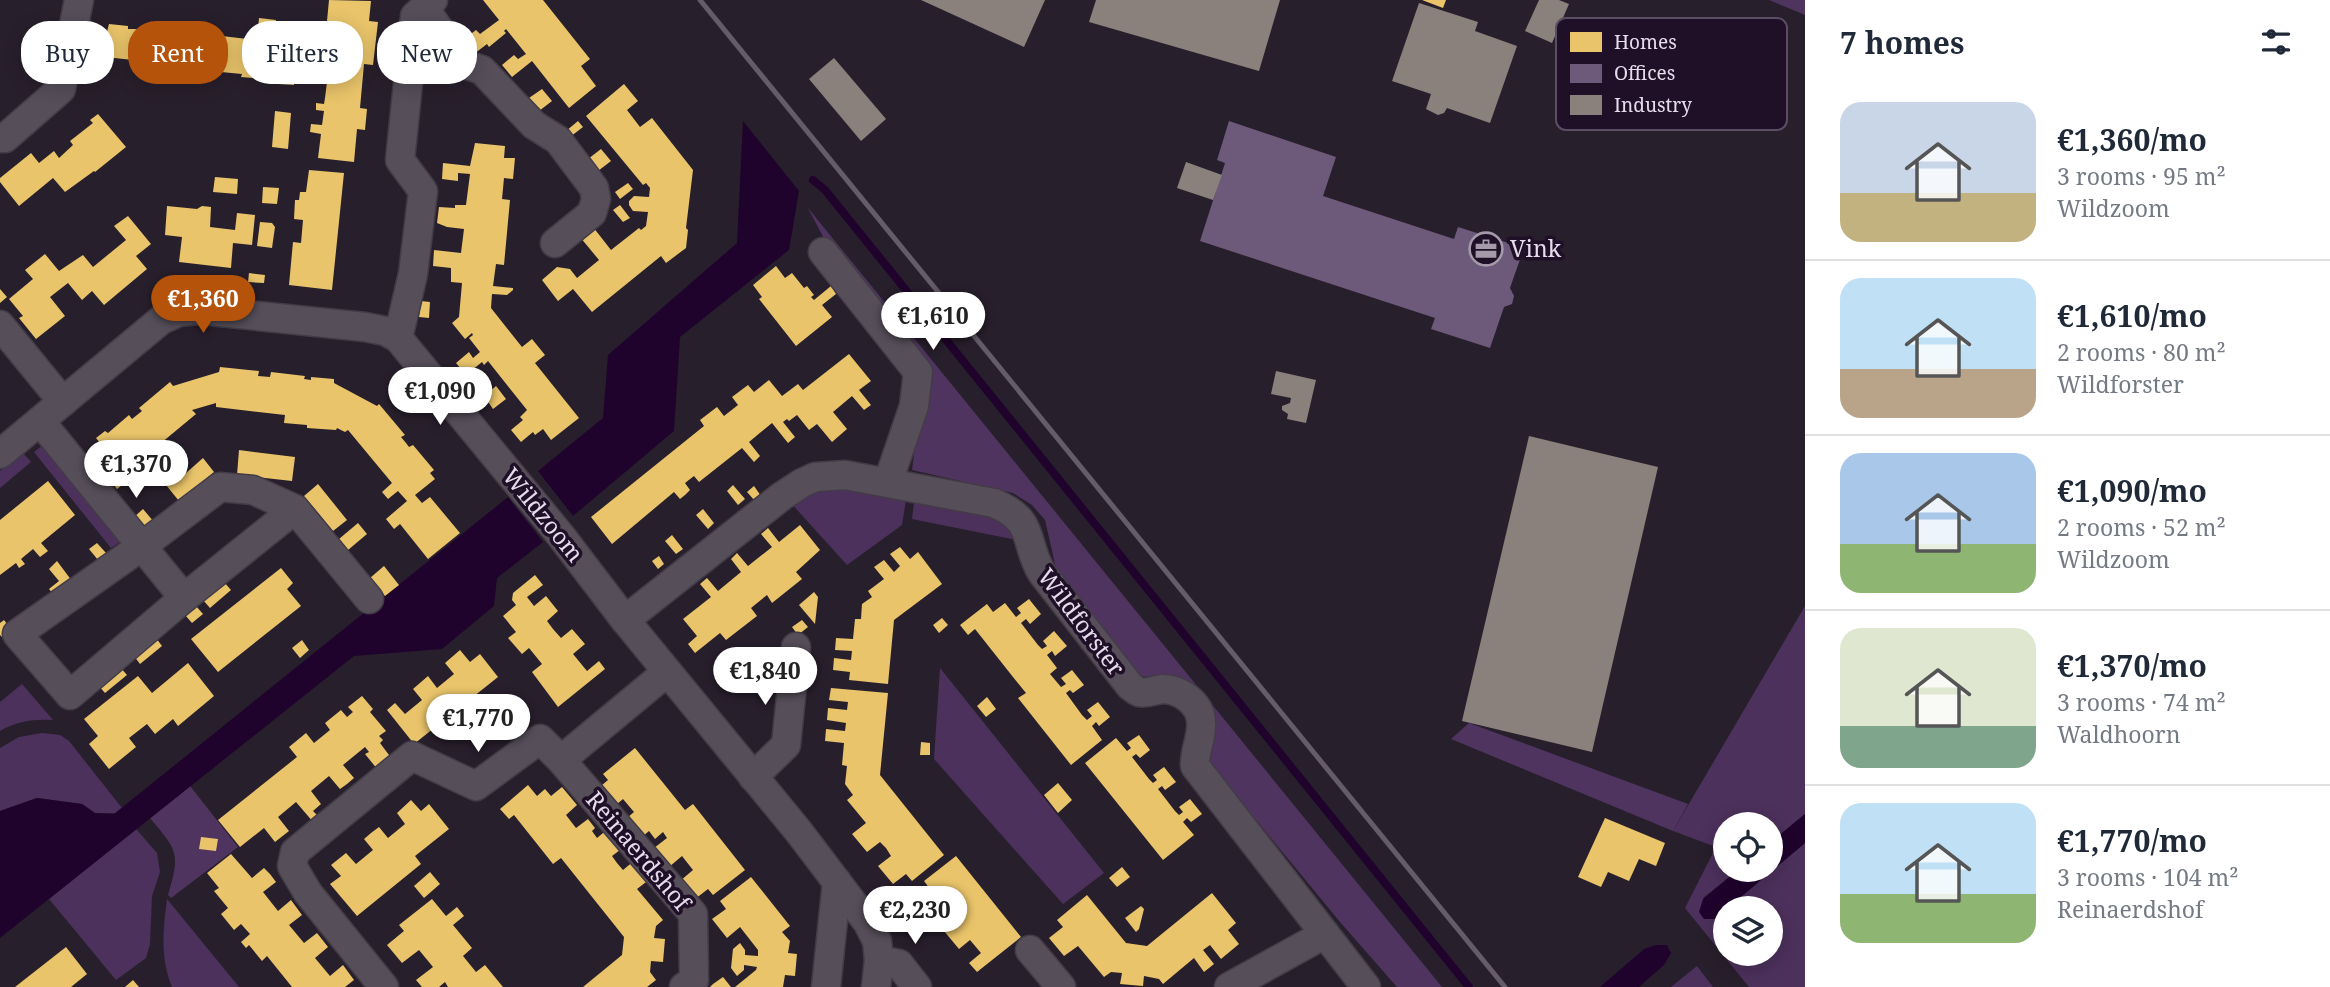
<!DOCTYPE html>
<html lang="en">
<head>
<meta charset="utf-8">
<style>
  :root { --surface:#fff; --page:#f2f2f3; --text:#1f2937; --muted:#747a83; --line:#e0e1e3; --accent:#b45309 }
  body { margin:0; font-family:"Noto Serif",serif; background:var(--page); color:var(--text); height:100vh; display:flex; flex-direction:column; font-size:26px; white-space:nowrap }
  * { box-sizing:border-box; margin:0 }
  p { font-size:23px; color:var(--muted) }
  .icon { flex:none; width:38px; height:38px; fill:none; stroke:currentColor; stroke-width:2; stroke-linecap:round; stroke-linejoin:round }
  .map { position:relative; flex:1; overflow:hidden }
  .side { display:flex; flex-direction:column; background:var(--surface); width:525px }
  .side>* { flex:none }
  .guide { position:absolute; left:21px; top:21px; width:665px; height:63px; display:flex; gap:14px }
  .fabs { position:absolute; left:1713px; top:812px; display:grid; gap:14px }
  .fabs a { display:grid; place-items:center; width:70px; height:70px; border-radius:50%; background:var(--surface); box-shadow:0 4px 18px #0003; font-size:35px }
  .price { position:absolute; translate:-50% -60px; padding:0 16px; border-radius:24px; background:#fff; color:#222; font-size:23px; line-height:46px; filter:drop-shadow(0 2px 4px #0008) }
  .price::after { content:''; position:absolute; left:50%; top:42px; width:21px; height:16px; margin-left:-10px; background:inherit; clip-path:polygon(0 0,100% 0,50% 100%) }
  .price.active { background:var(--accent); color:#fff }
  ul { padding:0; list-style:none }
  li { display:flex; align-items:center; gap:21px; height:175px; padding:0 35px }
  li+li { border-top:2px solid var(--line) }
  li span { display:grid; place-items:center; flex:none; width:196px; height:140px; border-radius:21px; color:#555 }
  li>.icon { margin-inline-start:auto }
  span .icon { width:84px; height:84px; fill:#fffc; stroke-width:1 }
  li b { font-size:30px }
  h2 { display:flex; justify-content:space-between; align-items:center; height:84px; padding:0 35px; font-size:30px }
  .chip { padding:0 24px; border-radius:28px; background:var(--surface); box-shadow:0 4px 18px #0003; font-size:24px; line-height:63px }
  .chip.active { background:var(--accent); color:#fff }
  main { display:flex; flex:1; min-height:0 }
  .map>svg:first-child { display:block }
  .green { fill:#4c315c }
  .forest { fill:#503460 }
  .water { fill:#1f032c }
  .homes { fill:#e9c46a }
  .offices { fill:#6d597a }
  .industry { fill:#8a817c }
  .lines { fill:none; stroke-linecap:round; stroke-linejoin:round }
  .stream { stroke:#1f032c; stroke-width:8 }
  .street-casing { stroke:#433c47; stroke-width:31 }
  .street { stroke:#564f5a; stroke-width:28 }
  .rail { stroke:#645c68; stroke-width:5 }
  .labels { text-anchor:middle; stroke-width:7; stroke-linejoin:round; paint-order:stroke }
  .poi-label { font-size:23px; fill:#e6dcec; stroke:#1f1028; text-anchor:start }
  .street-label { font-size:23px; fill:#e6dcec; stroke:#1f1028 }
  .key { fill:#1f1028; stroke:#5b4d63; stroke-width:2 }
  .key-label { font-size:19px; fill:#e6dcec }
</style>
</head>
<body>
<main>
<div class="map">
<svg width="1805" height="987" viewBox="0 0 1805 987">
  <rect width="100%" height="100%" fill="#281f2c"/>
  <g class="green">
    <polygon points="43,445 120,542 111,548 34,452"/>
    <polygon points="23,453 31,462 0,488 0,471"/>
    <polygon points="841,489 906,500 902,525 847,565 790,502 813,491"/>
    <polygon points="914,502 996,516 1007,521 1016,538 1012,539 912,519"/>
    <polygon points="1805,606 1805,814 1771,842 1771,824 1726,824 1726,870 1738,870 1703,898 1715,919 1725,910 1726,954 1771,954 1771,908 1727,908 1805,843 1805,987 1749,987 1685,908 1716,847 1673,831"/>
    <polygon points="940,668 1104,873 1063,904 934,759"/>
    <path d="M22,684L53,720C34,719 17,721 0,731V702Z"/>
    <polygon points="42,733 60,735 69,741 122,808 116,813 95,813 82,804 37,798 0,811 0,748 19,737"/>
    <polygon points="136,829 157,853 160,872 152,896 150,944 146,958 116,980 49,899"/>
    <path d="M167,899L239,987H172C160,958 163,930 167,899Z"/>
    <polygon points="1697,966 1713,987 1671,987"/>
  </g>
  <g class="forest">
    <polygon points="1769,0 1805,0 1805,15"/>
    <polygon points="808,208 1442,987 1397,987 1340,922 1213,768 1172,678 1136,676 1058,577 1045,520 1032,505 1013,493 912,470 924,371 829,248"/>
    <polygon points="1469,723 1688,804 1673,831 1451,739"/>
    <path d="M190,786L238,847L171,898L168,895C181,853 177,850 150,818Z"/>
  </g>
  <g class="water">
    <polygon points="743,121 799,191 789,250 680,337 674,431 573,516 538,471 603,418 608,355 737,243"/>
    <polygon points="508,497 543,542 497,578 494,606 442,649 354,656 0,938 0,811 37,798 82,804 95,813 114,814"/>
    <polygon points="1805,814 1805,843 1715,919 1704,919 1699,912 1703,899 1738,870 1771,870 1771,842"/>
    <polygon points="1656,945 1667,945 1671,953 1664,965 1639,987 1600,987 1644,949"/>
  </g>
  <g class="homes">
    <polygon points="329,0 371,1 369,21 378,22 373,65 364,64 360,108 367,109 365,130 357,129 354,162 318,158 321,134 310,132 311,124 322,125 324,111 316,110 316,103 324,104 325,98 327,82 318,81 320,60 322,60 323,52 330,53 333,22 327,21"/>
    <polygon points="483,0 543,0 590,59 581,66 596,86 569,108 532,61 512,77 502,65 514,55 518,59 526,54 506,29 504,31 506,33 489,47 487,44 474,54 463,40 476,30 480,34 499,20"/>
    <polygon points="1422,0 1446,0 1443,8"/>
    <polygon points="259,18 276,20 273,52 256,50 253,78 241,77 242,74 221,72 221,75 200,73 200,69 178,67 178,71 133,66 133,60 105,57 107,39 105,39 109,24 128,26 128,29 157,29 156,39 168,41 170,30 257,40"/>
    <polygon points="284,25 300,26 298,42 283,41"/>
    <polygon points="280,68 295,69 294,85 278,84"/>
    <polygon points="624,84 638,101 627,110 640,127 652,118 693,170 686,228 688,230 686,248 666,263 661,256 592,312 573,289 558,301 542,280 557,267 570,269 577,278 599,260 580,237 593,227 611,250 639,228 641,230 646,226 648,212 633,211 629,205 629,201 634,196 649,197 650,188 646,183 643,185 586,116"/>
    <polygon points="542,89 552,101 539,111 529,98"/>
    <polygon points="275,111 291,113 288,149 272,147"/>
    <polygon points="98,114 126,147 95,172 94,171 65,192 53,178 19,206 0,182 0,178 31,153 39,163 54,151 59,158 73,145 70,141 93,123 90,120"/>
    <polygon points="578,121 583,127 570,137 566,131"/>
    <polygon points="475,143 505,146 504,158 515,158 513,179 504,178 502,199 510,200 504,265 496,264 493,286 513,288 513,290 507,295 492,294 491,308 522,347 532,339 545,355 535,363 579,418 551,440 543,429 535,435 533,432 521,442 511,430 523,420 520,417 527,410 488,361 484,365 482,362 466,375 456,363 469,352 473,358 480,352 469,338 473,335 472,333 465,339 452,323 459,317 462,283 451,282 451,268 433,266 434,250 461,253 464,229 447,227 437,223 439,207 455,208 455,205 466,205 470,174 458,173 458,181 442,179 443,163 470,166"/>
    <polygon points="601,149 611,161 598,171 588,159"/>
    <polygon points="309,170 344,173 332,290 289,285 293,242 301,243 303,220 294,219 295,200 299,200 300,192 306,192"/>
    <polygon points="215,177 238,179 237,194 213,192"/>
    <polygon points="628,183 633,189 620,199 615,192"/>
    <polygon points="263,187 279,188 277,204 262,203"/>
    <polygon points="620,205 630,218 623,222 613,210"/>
    <polygon points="167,206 197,209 202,206 211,207 210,227 235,230 237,213 255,215 252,245 233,243 231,268 179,262 182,237 165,235"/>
    <polygon points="128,216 151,244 136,256 147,269 104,305 92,291 82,300 68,283 50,297 65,316 36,339 19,318 23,316 9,299 33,279 25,270 45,254 59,271 83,255 93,267 126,240 114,226"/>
    <polygon points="260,222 272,223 275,227 272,248 257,246"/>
    <polygon points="776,266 785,278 792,273 804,288 807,286 814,295 811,297 814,300 831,286 836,294 822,305 832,317 796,346 759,299 762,297 753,285"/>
    <polygon points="249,273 265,275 264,283 248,282"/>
    <polygon points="0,289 7,297 0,303"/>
    <polygon points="421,301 430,302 429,318 419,317"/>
    <polygon points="849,354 871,381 859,390 871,405 864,410 852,396 833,412 847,429 832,442 817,424 809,430 797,415 789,421 787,419 783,422 795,437 788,443 772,423 749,442 760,456 754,462 742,448 699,482 694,476 685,483 690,490 685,495 680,499 674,492 612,544 591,517 704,426 700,420 717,407 724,416 738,405 732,397 748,385 754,392 769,380 782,396 798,384 803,390"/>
    <polygon points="220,367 259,371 258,376 270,377 271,372 305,376 304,379 311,380 311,377 334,379 334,383 377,406 379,404 405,435 401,437 406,443 409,447 413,445 434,470 430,473 435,479 415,495 422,503 430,497 460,533 428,559 400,524 394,529 386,519 407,501 398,491 388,499 382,492 392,483 348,430 345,432 337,428 336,430 307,428 307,425 284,423 285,415 216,407 216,403 192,410 196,414 125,473 130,479 117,489 96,463 108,453 96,438 105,431 108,433 129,415 132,419 142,411 139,408 170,382 173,386 219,372"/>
    <polygon points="496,386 506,399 493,409 484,396"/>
    <polygon points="239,450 295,457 292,481 237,475"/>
    <polygon points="203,458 214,472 179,501 162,480 180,466 186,473"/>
    <polygon points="48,481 75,515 41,543 48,551 40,557 33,549 21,559 25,564 19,568 16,563 0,575 0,520"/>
    <polygon points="318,484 347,520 333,531 304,496"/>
    <polygon points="733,485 745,499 738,505 727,491"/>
    <polygon points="754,486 761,496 755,501 747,492"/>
    <polygon points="143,509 154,522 145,529 133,518"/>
    <polygon points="703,509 714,523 708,529 696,515"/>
    <polygon points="358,523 367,534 348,550 339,539"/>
    <polygon points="800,525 820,550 796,572 802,579 772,603 767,595 751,608 757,616 726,640 720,633 695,653 688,644 697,636 683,619 711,597 700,584 707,578 718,591 741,572 731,559 737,553 748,566 772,547 761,534 768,528 779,542"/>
    <polygon points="672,535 683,549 676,554 665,541"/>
    <polygon points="97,543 106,553 98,560 89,549"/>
    <polygon points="900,547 910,559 918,552 942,584 894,620 888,684 849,680 850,672 833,670 834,658 851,660 852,651 835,650 836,638 853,639 855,619 861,619 862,604 872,597 868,591 884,579 874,567 884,560 894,572 900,566 890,554"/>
    <polygon points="659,556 664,564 658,569 652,561"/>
    <polygon points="57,561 72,581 54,595 49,589 59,581 49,569"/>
    <polygon points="384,566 399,585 385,596 370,578"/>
    <polygon points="281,568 293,583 287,589 301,606 218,672 191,639"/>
    <polygon points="535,575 543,585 527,597 534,606 546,596 558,611 547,621 553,629 561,638 572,629 585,644 573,654 587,671 599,661 605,669 558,707 532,672 542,664 529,648 522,654 508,638 516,632 503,616 516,605 512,600 513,593"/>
    <polygon points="224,582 231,590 210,608 203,600"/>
    <polygon points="814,592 818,597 815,624 799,605"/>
    <polygon points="1029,599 1041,614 1030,624 1026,619 1021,623 1038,645 1042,649 1047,646 1043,641 1054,631 1067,646 1055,656 1052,651 1047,655 1057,668 1050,674 1061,687 1066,684 1061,678 1072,670 1084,685 1073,693 1070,690 1066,693 1082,715 1087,720 1092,716 1087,710 1098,702 1110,717 1099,726 1096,722 1092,726 1102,740 1071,765 1018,698 1026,693 1013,677 975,629 968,635 960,625 987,604 993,612 1005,603 1016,617 1021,613 1017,608"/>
    <polygon points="196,606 203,614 192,623 185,615"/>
    <polygon points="942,618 948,625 939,633 933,625"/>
    <polygon points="4,620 11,629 2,637 0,635 0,623"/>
    <polygon points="802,620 808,627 798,635 792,627"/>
    <polygon points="156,638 162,646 140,664 134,656"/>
    <polygon points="302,640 309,650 300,658 292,648"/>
    <polygon points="460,650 470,662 480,654 498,677 414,744 387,710 395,703 405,714 422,700 413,689 428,676 437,688 454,674 445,663"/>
    <polygon points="188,663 214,696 178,726 173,719 155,734 147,724 129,738 136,747 109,769 89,744 98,736 84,719 138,676 152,693"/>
    <polygon points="120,667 127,675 105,693 98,685"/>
    <polygon points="831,688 888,693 880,775 944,855 912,881 906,874 893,884 878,866 891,856 886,848 880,842 867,852 852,834 866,823 847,800 853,795 845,784 847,766 842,765 844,743 825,741 826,729 845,731 846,723 827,720 828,708 847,710 848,702 829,700"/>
    <polygon points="362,696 373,709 370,712 386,731 379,736 383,740 380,743 392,759 378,770 365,754 369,752 365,747 343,765 354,778 347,784 340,789 329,776 311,791 321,804 313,811 320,818 314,823 296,802 278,817 289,831 275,842 264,828 240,847 218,820 297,757 289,747 306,733 314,743 330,730 325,723 341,710 347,717 353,712 348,707"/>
    <polygon points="987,697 996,709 986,717 977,706"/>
    <polygon points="1139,735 1150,750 1140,758 1136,754 1132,757 1149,779 1153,783 1157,780 1153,775 1164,767 1176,782 1165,790 1162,786 1158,789 1175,811 1179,815 1183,812 1179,807 1190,799 1202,814 1191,822 1187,818 1183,822 1194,835 1163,860 1085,763 1116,738 1127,751 1131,748 1127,743"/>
    <polygon points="921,742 930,743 930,755 920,755"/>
    <polygon points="635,748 685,810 693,804 745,870 713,895 708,889 695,899 680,881 693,870 682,856 669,867 654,848 667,838 663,832 655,839 649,831 636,842 621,823 634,812 623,799 610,810 595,791 608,780 603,774"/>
    <polygon points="1058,783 1072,800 1058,813 1044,795"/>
    <polygon points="528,785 537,796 545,789 551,796 562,787 577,805 566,815 576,828 588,819 595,828 592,831 597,838 609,828 624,847 612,856 617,863 623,870 635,860 650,879 637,889 663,920 656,926 654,938 665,939 663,962 651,961 650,972 656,980 647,987 583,987 622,955 624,937 561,858 553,864 514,815 509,819 500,809"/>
    <polygon points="411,800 421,811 429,804 449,829 415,856 421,864 357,916 330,884 341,876 331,865 346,853 356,864 373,850 364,839 371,833 379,827 388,838 405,824 397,813"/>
    <polygon points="1605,818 1665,843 1656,866 1639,859 1629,881 1608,872 1601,887 1578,877"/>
    <polygon points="201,837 218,839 216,851 199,849"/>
    <polygon points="231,854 252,878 264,868 270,874 276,882 263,892 278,911 291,900 302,915 289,925 304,943 317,933 328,947 315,958 330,976 343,965 354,980 345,987 292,987 267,956 262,961 249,945 246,948 241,942 250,934 241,924 234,930 221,914 228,908 214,891 219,888 207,873"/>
    <polygon points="956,856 1021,937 977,972 969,963 981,953 970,940 959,949 944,931 956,921 945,907 933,917 918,899 930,889 924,881"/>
    <polygon points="1122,867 1130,877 1117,887 1109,878"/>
    <polygon points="430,872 440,884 424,898 414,886"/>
    <polygon points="751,877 790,926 782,932 790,941 788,953 797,954 795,976 785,975 783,987 735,987 756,970 757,967 744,965 744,970 737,976 731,968 733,949 740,943 745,950 745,955 758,956 758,950 740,927 727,938 712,919 726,909 720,901"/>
    <polygon points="1212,893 1236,923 1228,930 1239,944 1221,959 1210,945 1203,950 1214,964 1204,972 1194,958 1163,984 1159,979 1144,976 1143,986 1120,984 1122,973 1111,972 1104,977 1078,946 1064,956 1049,938 1063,927 1057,920 1087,895 1126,943 1147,946"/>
    <polygon points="432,899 446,916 457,907 464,916 453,925 472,948 463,956 476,972 485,965 503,987 448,987 445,982 439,987 422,987 416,980 433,967 419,950 402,963 387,945 404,931 399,925"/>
    <polygon points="1141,906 1144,909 1139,929 1136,932 1125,918"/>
    <polygon points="66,947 87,974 71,987 15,987"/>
    <polygon points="723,977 731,987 710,987 713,984"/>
    <polygon points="133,980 139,987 125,987"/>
  </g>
  <polygon class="offices" points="1229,121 1336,157 1323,196 1454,239 1458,227 1524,248 1510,288 1514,296 1512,304 1504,307 1490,348 1431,329 1435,318 1200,241 1225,163 1217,160"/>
  <g class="industry">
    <polygon points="921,0 1045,0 1024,47"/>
    <polygon points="1096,0 1280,0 1259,71 1089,22"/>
    <polygon points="1539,0 1559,0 1569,4 1552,43 1525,31"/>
    <polygon points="1419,3 1478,22 1475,31 1517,46 1490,123 1447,108 1444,113 1438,115 1426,109 1431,94 1392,81"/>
    <polygon points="834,58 886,119 861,141 809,79"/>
    <polygon points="1186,162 1222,175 1213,200 1177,188"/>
    <polygon points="1276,371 1316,380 1306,423 1287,419 1288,414 1282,410 1282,406 1290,403 1291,398 1271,394"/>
    <polygon points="1529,436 1658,467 1592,752 1462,721"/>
  </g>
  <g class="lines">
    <polyline class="stream" points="813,180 825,190 1469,987"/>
    <defs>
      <g id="street">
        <polyline points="424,8 464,64 482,70 534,125 558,140 594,188 596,199 592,213 555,243"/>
        <polyline points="0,138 5,138 61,89 79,0"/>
        <polyline points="823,252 918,372 914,406 888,482"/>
        <polyline points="0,325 63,402"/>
        <polyline points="398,338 413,274 423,191 400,160 415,16 433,0"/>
        <polyline points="40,421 184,598"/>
        <polyline points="0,454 161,320 179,312 200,310 365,327 385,331 398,338 561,536 625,620 799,832 868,923 877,941 879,960 876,987"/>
        <polyline points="295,509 253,490 220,487 142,546 17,634 70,695 184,598 295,509 369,599"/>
        <path d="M625,620L782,496L802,483L815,477L845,475L994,503C1037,521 1023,542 1042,573L1130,686C1133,688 1136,691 1139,692C1146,694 1155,690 1162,689C1180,689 1200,703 1201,721C1203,736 1194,751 1195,766L1366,987"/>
        <polyline points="561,760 667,672"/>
        <polyline points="753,777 786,745 796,647"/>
        <polyline points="1030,950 1061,987"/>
        <polyline points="879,960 899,964 917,987"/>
        <polyline points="384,987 308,893 292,866 295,852 412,756 476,786 540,739 561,760 693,914 694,980 684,987"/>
        <polyline points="826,987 837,882"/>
        <polyline points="1229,987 1325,934"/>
      </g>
    </defs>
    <use href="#street" class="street-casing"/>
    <use href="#street" class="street"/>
    <polyline class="rail" points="700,0 1505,987"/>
  </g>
  <defs>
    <symbol id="office-ring" viewBox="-11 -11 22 22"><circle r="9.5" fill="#1f1028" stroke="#a49aa9" stroke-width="1.5"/><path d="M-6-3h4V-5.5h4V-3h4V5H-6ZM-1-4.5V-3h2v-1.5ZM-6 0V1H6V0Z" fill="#a49aa9"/></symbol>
  </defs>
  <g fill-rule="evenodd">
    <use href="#office-ring" x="1467" y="230" width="38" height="38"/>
  </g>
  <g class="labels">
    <g class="poi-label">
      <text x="1510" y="257">Vink</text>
    </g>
    <g class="street-label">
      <text transform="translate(543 515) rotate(51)" y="8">Wildzoom</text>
      <text transform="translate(1081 622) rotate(53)" y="8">Wildforster</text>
      <text transform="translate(638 851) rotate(50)" y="8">Reinaerdshof</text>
    </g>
  </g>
  <rect x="1556" y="18" width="231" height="112" rx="10" class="key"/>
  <rect x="1570" y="32" width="32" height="20" fill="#e9c46a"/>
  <rect x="1570" y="64" width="32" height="19" fill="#6d597a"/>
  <rect x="1570" y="95" width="32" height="20" fill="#8a817c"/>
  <g class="key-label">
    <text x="1614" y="49">Homes</text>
    <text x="1614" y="80">Offices</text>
    <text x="1614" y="112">Industry</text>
  </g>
</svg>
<div class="fabs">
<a><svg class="icon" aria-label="locate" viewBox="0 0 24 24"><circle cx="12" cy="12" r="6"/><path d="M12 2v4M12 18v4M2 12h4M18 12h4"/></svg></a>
<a><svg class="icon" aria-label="layers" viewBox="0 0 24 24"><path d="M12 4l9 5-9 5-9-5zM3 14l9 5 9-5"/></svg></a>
</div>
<b class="price active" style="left:203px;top:335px">€1,360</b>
<b class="price" style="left:933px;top:352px">€1,610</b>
<b class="price" style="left:440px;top:427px">€1,090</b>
<b class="price" style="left:136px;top:500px">€1,370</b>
<b class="price" style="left:765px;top:707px">€1,840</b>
<b class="price" style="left:478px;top:754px">€1,770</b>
<b class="price" style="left:915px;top:946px">€2,230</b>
<div class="guide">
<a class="chip">Buy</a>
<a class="chip active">Rent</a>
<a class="chip">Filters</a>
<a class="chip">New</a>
</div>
</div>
<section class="side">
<h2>7 homes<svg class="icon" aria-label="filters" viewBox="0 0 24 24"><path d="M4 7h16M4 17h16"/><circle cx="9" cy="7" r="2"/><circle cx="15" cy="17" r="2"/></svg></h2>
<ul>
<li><span style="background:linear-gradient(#c9d6e8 65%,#c2b280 0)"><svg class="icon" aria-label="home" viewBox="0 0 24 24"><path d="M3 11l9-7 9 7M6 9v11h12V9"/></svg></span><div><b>€1,360/mo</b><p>3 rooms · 95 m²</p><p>Wildzoom</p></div></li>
<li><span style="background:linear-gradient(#bfe0f5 65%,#b9a48a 0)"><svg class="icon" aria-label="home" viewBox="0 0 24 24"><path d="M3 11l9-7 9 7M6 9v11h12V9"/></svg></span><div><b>€1,610/mo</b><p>2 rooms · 80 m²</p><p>Wildforster</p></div></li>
<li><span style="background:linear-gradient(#a9c7e8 65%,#8fb573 0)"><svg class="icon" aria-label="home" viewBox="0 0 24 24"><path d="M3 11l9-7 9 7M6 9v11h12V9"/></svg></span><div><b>€1,090/mo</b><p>2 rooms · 52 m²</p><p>Wildzoom</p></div></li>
<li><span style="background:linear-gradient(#dfe7d0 70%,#7fa58c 0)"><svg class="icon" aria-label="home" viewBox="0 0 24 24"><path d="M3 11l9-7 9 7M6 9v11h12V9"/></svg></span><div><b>€1,370/mo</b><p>3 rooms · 74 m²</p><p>Waldhoorn</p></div></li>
<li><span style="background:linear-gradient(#bfe0f5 65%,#8fb573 0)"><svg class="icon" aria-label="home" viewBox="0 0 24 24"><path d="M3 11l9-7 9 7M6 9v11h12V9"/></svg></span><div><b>€1,770/mo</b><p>3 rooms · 104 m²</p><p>Reinaerdshof</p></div></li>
</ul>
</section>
</main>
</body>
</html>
